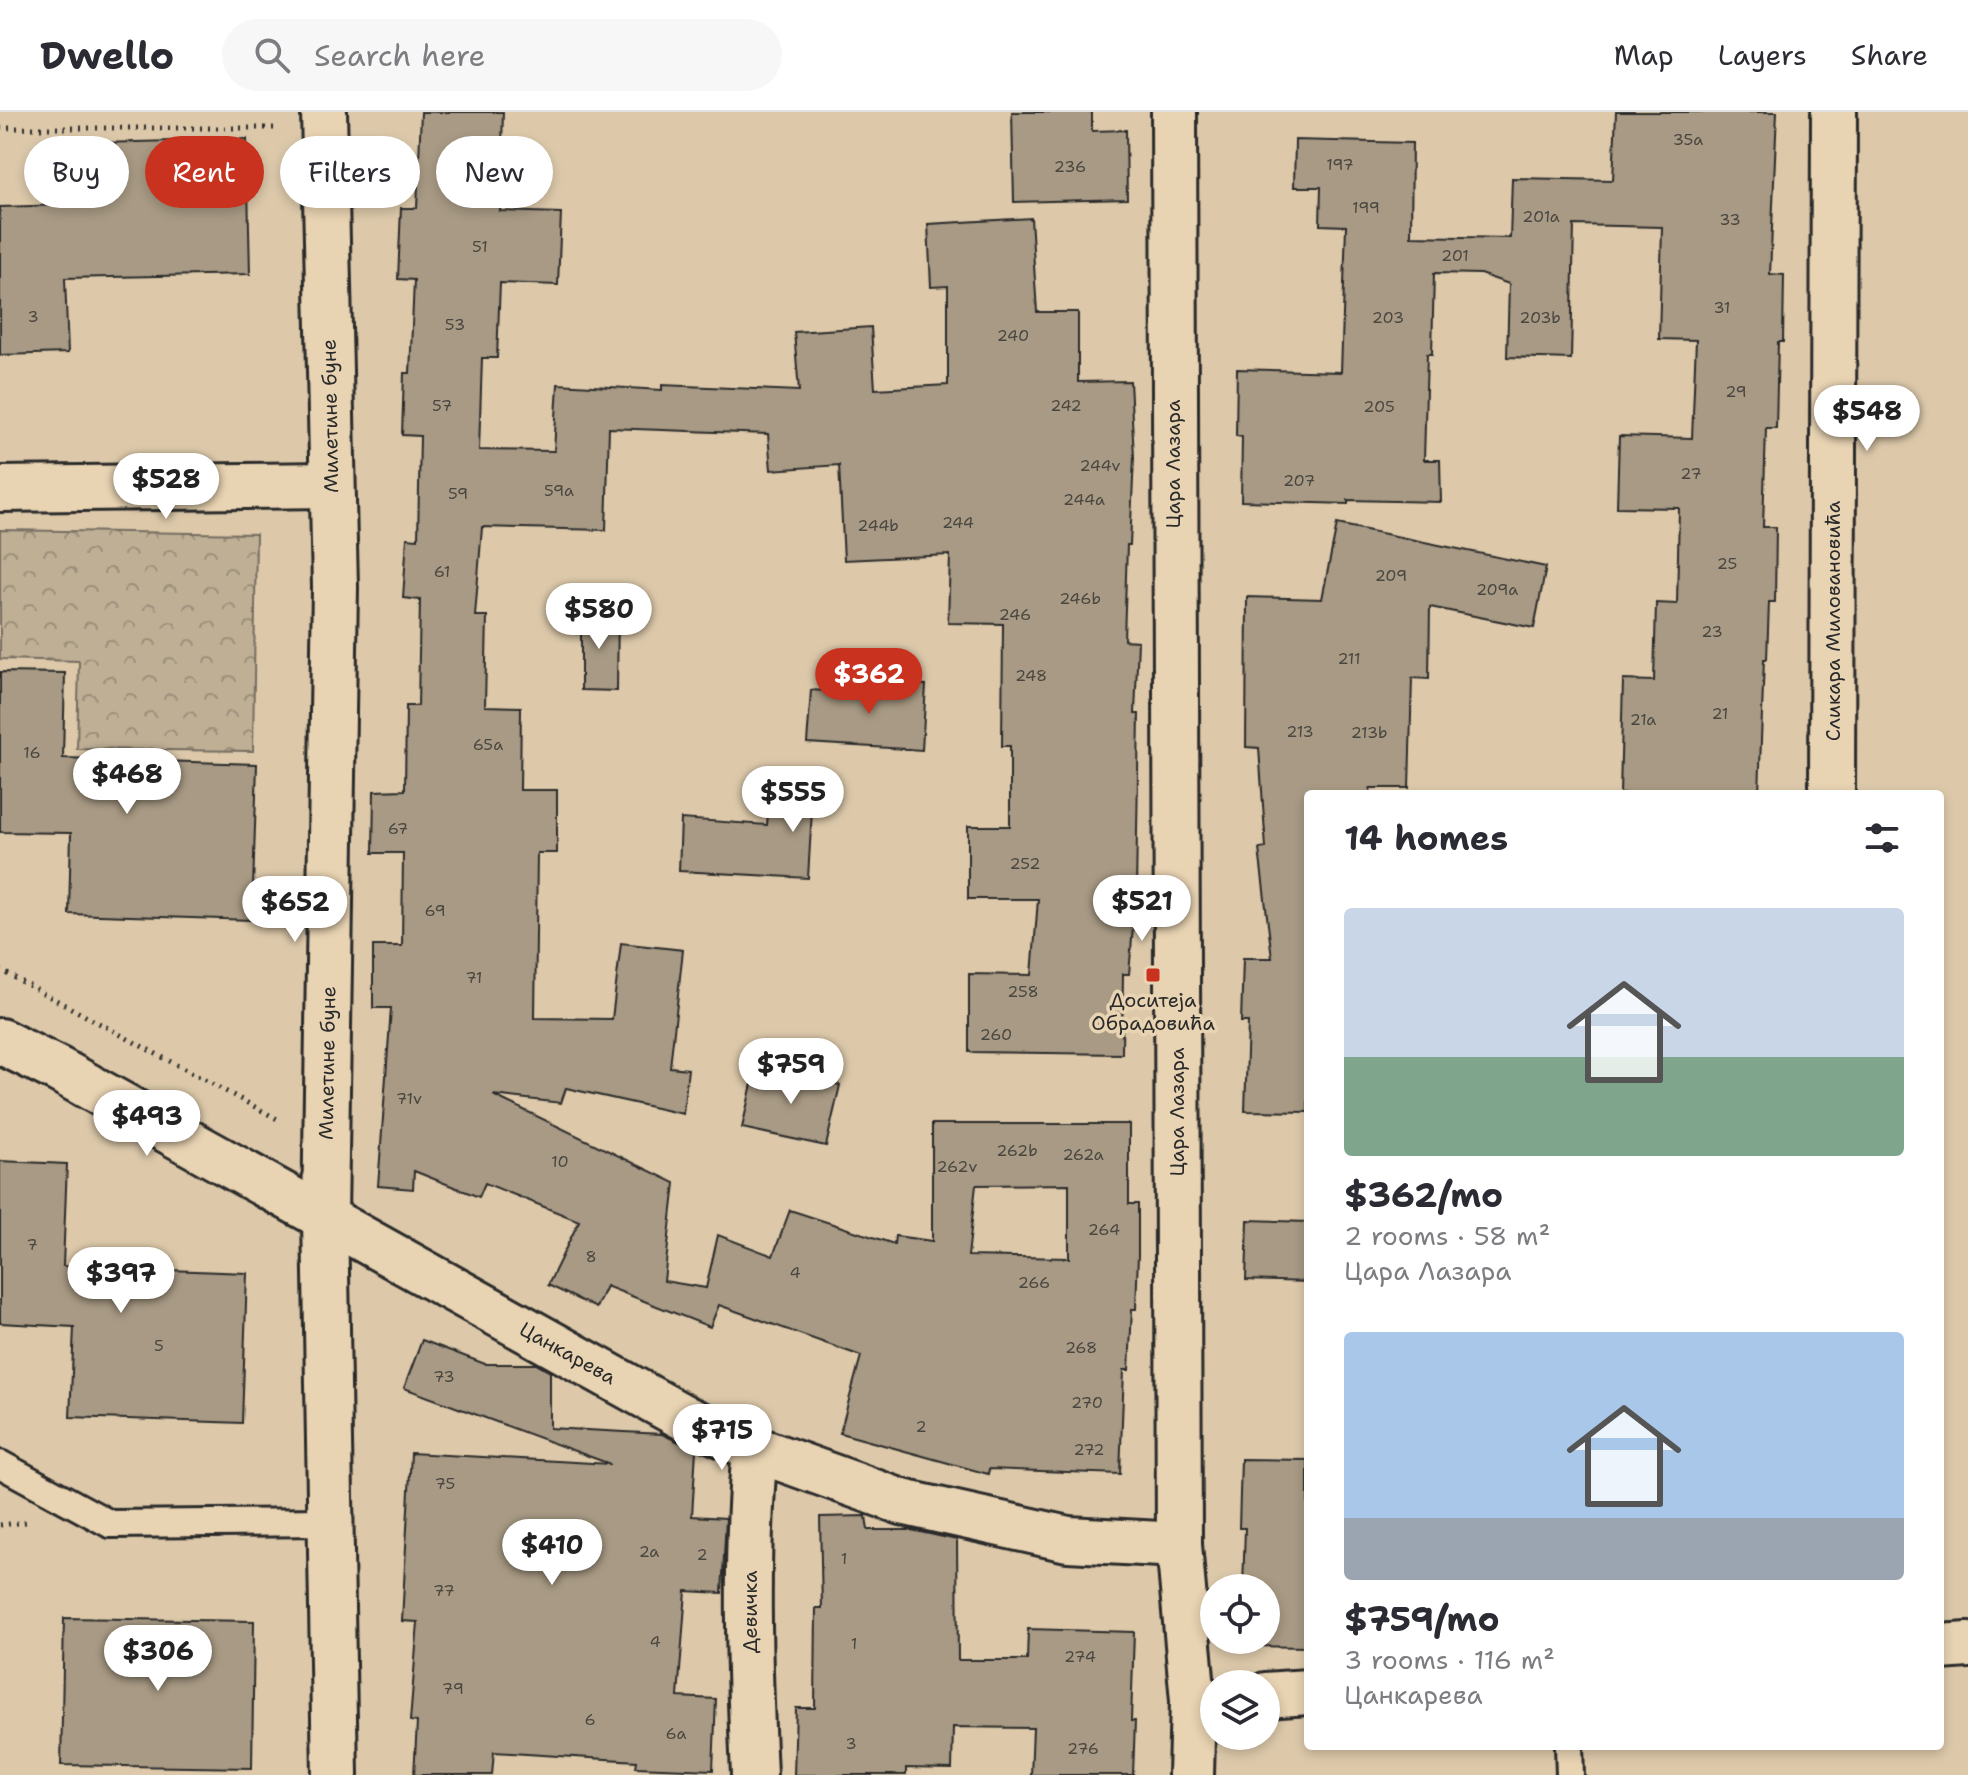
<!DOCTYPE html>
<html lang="en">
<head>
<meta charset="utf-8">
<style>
  :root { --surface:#fff; --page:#f7f7f7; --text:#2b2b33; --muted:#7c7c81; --line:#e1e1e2; --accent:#c8321e }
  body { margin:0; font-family:"Shantell Sans",sans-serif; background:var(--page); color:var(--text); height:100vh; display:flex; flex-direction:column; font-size:30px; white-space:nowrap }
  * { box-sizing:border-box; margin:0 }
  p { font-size:26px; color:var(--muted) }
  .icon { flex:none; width:44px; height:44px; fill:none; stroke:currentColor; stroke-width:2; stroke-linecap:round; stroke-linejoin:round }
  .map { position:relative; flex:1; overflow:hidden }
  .panel { position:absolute; left:1304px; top:678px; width:640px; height:960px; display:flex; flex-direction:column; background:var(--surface); border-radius:8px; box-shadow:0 4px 12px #0003 }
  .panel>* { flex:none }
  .hud { position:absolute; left:24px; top:24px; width:760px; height:72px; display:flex; gap:16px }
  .fabs { position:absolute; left:1200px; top:1462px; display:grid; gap:16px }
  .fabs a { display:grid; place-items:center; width:80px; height:80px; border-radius:50%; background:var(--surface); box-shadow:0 4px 12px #0003; font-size:40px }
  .price { position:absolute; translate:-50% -68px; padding:0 18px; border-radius:28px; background:#fff; color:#222; font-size:26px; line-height:52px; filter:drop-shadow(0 2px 4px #0008) }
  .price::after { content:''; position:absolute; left:50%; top:48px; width:24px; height:18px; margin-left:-12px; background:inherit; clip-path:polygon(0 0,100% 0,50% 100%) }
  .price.selected { background:var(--accent); color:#fff }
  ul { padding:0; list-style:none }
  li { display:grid; align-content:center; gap:16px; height:424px; padding:0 40px }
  li span { display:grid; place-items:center; height:248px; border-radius:8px; color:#555 }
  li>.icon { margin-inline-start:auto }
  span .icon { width:144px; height:144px; fill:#fffc; stroke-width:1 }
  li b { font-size:34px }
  h2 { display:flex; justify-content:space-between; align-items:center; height:96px; padding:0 40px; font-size:34px }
  .pill { padding:0 28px; border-radius:36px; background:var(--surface); box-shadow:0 4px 12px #0003; font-size:28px; line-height:72px }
  .pill.selected { background:var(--accent); color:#fff }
  header { display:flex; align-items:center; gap:48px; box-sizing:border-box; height:112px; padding:0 40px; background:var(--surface); border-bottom:2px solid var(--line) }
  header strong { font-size:38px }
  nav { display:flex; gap:44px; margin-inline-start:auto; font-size:28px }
  .search { width:560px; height:72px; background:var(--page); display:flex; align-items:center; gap:20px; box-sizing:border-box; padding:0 28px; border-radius:44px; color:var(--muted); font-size:30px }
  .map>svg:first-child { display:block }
  .park { fill:url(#park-crowns); stroke:#756d60; stroke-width:2 }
  .building { fill:#a89a84; stroke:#2b2b2b; stroke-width:2; fill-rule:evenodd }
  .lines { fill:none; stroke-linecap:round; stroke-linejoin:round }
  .lane-casing { stroke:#2b2b2b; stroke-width:32 }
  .street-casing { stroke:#2b2b2b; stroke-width:50 }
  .secondary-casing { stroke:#2b2b2b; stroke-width:50 }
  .path { stroke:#2b2b2b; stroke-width:5; stroke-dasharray:2 6; stroke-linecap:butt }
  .lane { stroke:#e8d3b2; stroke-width:26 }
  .street { stroke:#e8d3b2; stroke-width:44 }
  .secondary { stroke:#e8d3b2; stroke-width:44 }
  .poi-dot { fill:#c8321e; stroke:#e8d3b2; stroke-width:3 }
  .labels { text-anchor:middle; stroke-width:7; stroke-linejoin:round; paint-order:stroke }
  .number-label { font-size:16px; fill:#4a4741 }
  .street-label { font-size:20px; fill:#2b2b2b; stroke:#e8d3b2 }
  .poi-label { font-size:20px; fill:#2b2b2b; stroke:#e8d3b2 }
</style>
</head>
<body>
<header>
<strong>Dwello</strong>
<div class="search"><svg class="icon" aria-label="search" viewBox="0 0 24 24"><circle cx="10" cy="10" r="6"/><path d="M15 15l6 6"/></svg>Search here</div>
<nav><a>Map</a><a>Layers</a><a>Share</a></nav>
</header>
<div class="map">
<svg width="1968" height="1663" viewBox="0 0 1968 1663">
  <defs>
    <pattern id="park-crowns" width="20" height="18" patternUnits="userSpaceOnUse" patternTransform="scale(2)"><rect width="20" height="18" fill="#bfaf95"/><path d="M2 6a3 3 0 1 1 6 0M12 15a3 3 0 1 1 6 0" fill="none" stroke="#9b8f7a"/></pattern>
  </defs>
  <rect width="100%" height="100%" fill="#ddc9aa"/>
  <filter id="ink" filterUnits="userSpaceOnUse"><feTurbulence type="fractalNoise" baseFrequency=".0125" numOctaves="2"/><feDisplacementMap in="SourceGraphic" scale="16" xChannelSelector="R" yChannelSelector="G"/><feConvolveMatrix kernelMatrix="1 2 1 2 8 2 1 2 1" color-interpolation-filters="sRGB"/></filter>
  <g filter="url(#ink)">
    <polygon class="park" points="0,418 256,422 253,639 77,637 79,549 0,547"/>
    <g class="building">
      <path d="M421,0H503L500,99L561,101L558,173L500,171L497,246H482L479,338L554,339L558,272L662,278V273L799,279L794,220L871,215L875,277L948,273V174L931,175L928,112L1031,106L1037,200H1078V270L1130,269L1134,345L1130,433H1127L1124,528L1138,529L1135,602H1139L1136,779L1129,862H1123L1122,942L969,940V862L1032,863L1038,787H968V714H1010V634H1002L1003,512L948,511L950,443L844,448L839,353L771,358L768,322L609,316L606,418L482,415L475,504H487L485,594L521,595L520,678H557V741H537L535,906L612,907L621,831L683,838L670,955L688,957L683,1002L566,976L561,991L493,983L675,1071L664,1169L706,1176L718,1123L773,1144L790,1098L894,1132L895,1124L932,1129V1012H1129V1092H1138V1143L1136,1197H1132L1129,1258H1124L1120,1362L989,1357L988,1362L840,1321L861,1244L719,1193L710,1215L606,1174L596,1196L548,1173L579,1109L485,1071L479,1085L414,1059L413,1077L378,1074L391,896H373V834H402L403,741H373L374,679L405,678L406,594H418L420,488L403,486L407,426L418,427L420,324L402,323L404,261H410L414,168L398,167L401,96H417ZM1069,1072V1146L968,1144L976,1073Z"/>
      <polygon points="1012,0 1092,0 1092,19 1126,18 1127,87 1014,90"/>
      <polygon points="1616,0 1777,0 1770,162 1784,163 1783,230 1778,230 1776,316 1766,316 1763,415 1776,415 1775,490 1769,490 1767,547 1764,547 1759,682 1620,682 1623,568 1654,569 1656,491 1677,492 1679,396 1617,395 1619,324 1692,326 1696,228 1659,227 1662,115 1574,113 1571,247 1507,245 1509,172 1480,162 1434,161 1432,242 1427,242 1424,348 1440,348 1441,390 1348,388 1348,392 1241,389 1242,325 1236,324 1237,257 1341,260 1346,114 1320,113 1321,75 1294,75 1295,28 1412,31 1411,124 1510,126 1512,66 1613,68"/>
      <polygon points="247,27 250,162 65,166 68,241 0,243 0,95 64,93 62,32"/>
      <polygon points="1337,412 1546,455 1534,516 1430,495 1429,567 1412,566 1409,676 1370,676 1371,682 1308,682 1308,1000 1245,999 1248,910 1241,910 1243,846 1272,846 1259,737 1266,736 1259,636 1246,635 1247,485 1322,487"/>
      <polygon points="581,499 618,499 617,579 581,578"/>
      <polygon points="0,560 65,561 63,646 257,652 252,808 69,802 71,721 0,720"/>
      <polygon points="857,569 926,573 922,638 807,631 811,578 857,581"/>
      <polygon points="770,678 813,681 808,766 679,759 681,707 767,713"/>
      <polygon points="756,954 840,973 826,1034 742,1016"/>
      <polygon points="0,1049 67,1052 63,1154 247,1161 242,1311 70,1305 74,1215 0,1211"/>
      <polygon points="1248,1108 1308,1110 1308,1170 1246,1168"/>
      <polygon points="422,1228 485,1252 536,1252 550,1260 550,1316 662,1322 696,1338 692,1404 726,1406 722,1481 686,1479 678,1585 716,1587 713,1658 636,1655 637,1649 494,1640 492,1663 414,1663 417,1610 410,1609 418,1510 402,1509 411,1341 610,1352 404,1276"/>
      <polygon points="1241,1347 1308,1348 1308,1535 1241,1534 1242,1528 1266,1528 1266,1476 1243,1476 1245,1416 1239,1416"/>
      <polygon points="866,1404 868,1418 911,1418 957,1428 958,1548 1027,1548 1028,1517 1134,1520 1131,1609 1135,1609 1133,1663 1031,1663 1033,1616 953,1615 952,1657 906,1656 906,1663 794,1663 796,1596 815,1596 816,1496 822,1496 820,1405"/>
      <polygon points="64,1506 254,1509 252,1656 61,1653"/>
    </g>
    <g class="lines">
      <defs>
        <g id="lane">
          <polyline points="0,1352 110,1412 331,1410"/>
          <polyline points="1569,1634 1570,1663"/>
        </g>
        <g id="street">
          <polyline points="324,0 335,475 325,1105 335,1663"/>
          <polyline points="0,377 331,373"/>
          <polyline points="1832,682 1834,0"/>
          <polyline points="0,929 59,958 685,1306 755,1337 902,1390 1068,1427 1179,1433"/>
          <path d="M754,1663C749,1555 745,1445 755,1337"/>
        </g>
        <g id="secondary">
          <polyline points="1174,0 1179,1433 1193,1588 1191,1663"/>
          <polyline points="1940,1535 1968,1533"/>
          <polyline points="1266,1583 1308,1580"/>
        </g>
      </defs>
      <use href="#lane" class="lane-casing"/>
      <use href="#street" class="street-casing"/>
      <use href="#secondary" class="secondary-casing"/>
      <g class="path">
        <polyline points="0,16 279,16"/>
        <polyline points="0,858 281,1009"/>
        <polyline points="0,1413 27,1410"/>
      </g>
      <use href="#lane" class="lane"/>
      <use href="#street" class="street"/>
      <use href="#secondary" class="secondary"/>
    </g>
  </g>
  <rect class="poi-dot" x="1145" y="855" width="16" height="16" rx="4"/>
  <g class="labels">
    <g class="number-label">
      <text x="1688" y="33">35a</text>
      <text x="1340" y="58">197</text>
      <text x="1070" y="60">236</text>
      <text x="1366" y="101">199</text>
      <text x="1541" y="110">201a</text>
      <text x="1730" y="113">33</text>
      <text x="480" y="140">51</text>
      <text x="1455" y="149">201</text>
      <text x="1722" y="201">31</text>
      <text x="33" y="210">3</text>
      <text x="1388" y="211">203</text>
      <text x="1540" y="211">203b</text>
      <text x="455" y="218">53</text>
      <text x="1013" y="229">240</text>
      <text x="1736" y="285">29</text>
      <text x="442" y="299">57</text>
      <text x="1066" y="299">242</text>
      <text x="1379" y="300">205</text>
      <text x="1100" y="359">244v</text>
      <text x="1691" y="367">27</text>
      <text x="1299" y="374">207</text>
      <text x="559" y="384">59a</text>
      <text x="458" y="387">59</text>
      <text x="1084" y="393">244a</text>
      <text x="958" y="416">244</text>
      <text x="878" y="419">244b</text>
      <text x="1727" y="457">25</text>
      <text x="442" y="465">61</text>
      <text x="1391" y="469">209</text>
      <text x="1497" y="483">209a</text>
      <text x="1080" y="492">246b</text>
      <text x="1015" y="508">246</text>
      <text x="1712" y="525">23</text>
      <text x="1349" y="552">211</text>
      <text x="1031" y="569">248</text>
      <text x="1720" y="607">21</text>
      <text x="1643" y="613">21a</text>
      <text x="1300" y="625">213</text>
      <text x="1369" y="626">213b</text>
      <text x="488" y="638">65a</text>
      <text x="32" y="646">16</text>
      <text x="398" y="722">67</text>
      <text x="1025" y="757">252</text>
      <text x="435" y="804">69</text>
      <text x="474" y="871">71</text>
      <text x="1023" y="885">258</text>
      <text x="996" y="928">260</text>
      <text x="409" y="992">71v</text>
      <text x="1017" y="1044">262b</text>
      <text x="1083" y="1048">262a</text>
      <text x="560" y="1055">10</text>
      <text x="957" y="1060">262v</text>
      <text x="1104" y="1123">264</text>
      <text x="32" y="1138">7</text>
      <text x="591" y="1150">8</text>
      <text x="795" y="1166">4</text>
      <text x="1034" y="1176">266</text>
      <text x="159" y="1239">5</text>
      <text x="1081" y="1241">268</text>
      <text x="444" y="1270">73</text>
      <text x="1087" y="1296">270</text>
      <text x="921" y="1320">2</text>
      <text x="1089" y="1343">272</text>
      <text x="445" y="1377">75</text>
      <text x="649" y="1445">2a</text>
      <text x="702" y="1448">2</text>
      <text x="844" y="1452">1</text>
      <text x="444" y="1484">77</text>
      <text x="655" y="1535">4</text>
      <text x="854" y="1537">1</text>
      <text x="1080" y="1550">274</text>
      <text x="453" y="1582">79</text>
      <text x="590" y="1613">6</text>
      <text x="676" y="1627">6a</text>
      <text x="851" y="1637">3</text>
      <text x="1083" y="1642">276</text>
    </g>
    <g class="street-label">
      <text transform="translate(330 304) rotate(-91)" y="7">Милетине буне</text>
      <text transform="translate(1173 352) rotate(-90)" y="7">Цара Лазара</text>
      <text transform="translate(1833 509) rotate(-90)" y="7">Сликара Миловановића</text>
      <text transform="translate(327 951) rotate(-89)" y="7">Милетине буне</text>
      <text transform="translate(1177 1000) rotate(-90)" y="7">Цара Лазара</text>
      <text transform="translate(568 1241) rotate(29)" y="7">Цанкарева</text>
      <text transform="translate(750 1500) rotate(-90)" y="7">Девичка</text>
    </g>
    <g class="poi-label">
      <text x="1153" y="895">Доситеја<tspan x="1153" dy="23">Обрадовића</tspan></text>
    </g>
  </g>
</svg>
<div class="fabs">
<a><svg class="icon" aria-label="locate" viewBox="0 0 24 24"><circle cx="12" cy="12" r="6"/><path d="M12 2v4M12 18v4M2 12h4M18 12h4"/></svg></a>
<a><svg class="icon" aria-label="layers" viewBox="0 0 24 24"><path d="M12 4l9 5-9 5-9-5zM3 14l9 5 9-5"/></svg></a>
</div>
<b class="price" style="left:1867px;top:341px">$548</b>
<b class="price" style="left:166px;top:409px">$528</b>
<b class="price" style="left:599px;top:539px">$580</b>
<b class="price selected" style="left:869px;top:604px">$362</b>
<b class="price" style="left:127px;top:704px">$468</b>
<b class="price" style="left:793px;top:722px">$555</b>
<b class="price" style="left:1142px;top:831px">$521</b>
<b class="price" style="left:295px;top:832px">$652</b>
<b class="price" style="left:791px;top:994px">$759</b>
<b class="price" style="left:147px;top:1046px">$493</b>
<b class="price" style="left:121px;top:1203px">$397</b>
<b class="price" style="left:722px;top:1360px">$715</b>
<b class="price" style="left:552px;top:1475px">$410</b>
<b class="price" style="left:158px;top:1581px">$306</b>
<div class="hud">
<a class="pill">Buy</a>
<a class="pill selected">Rent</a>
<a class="pill">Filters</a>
<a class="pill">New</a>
</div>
<section class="panel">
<h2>14 homes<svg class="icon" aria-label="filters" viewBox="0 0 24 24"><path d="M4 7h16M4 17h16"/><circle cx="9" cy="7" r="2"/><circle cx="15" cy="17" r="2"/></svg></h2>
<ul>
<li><span style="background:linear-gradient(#c9d6e8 60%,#7fa58c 0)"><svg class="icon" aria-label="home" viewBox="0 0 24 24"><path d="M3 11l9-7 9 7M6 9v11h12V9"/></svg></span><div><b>$362/mo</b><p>2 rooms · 58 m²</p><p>Цара Лазара</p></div></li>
<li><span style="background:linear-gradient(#a9c7e8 75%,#9aa5b1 0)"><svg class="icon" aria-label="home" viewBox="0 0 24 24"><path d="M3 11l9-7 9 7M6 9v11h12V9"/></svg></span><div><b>$759/mo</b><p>3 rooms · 116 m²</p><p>Цанкарева</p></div></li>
</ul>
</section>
</div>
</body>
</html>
